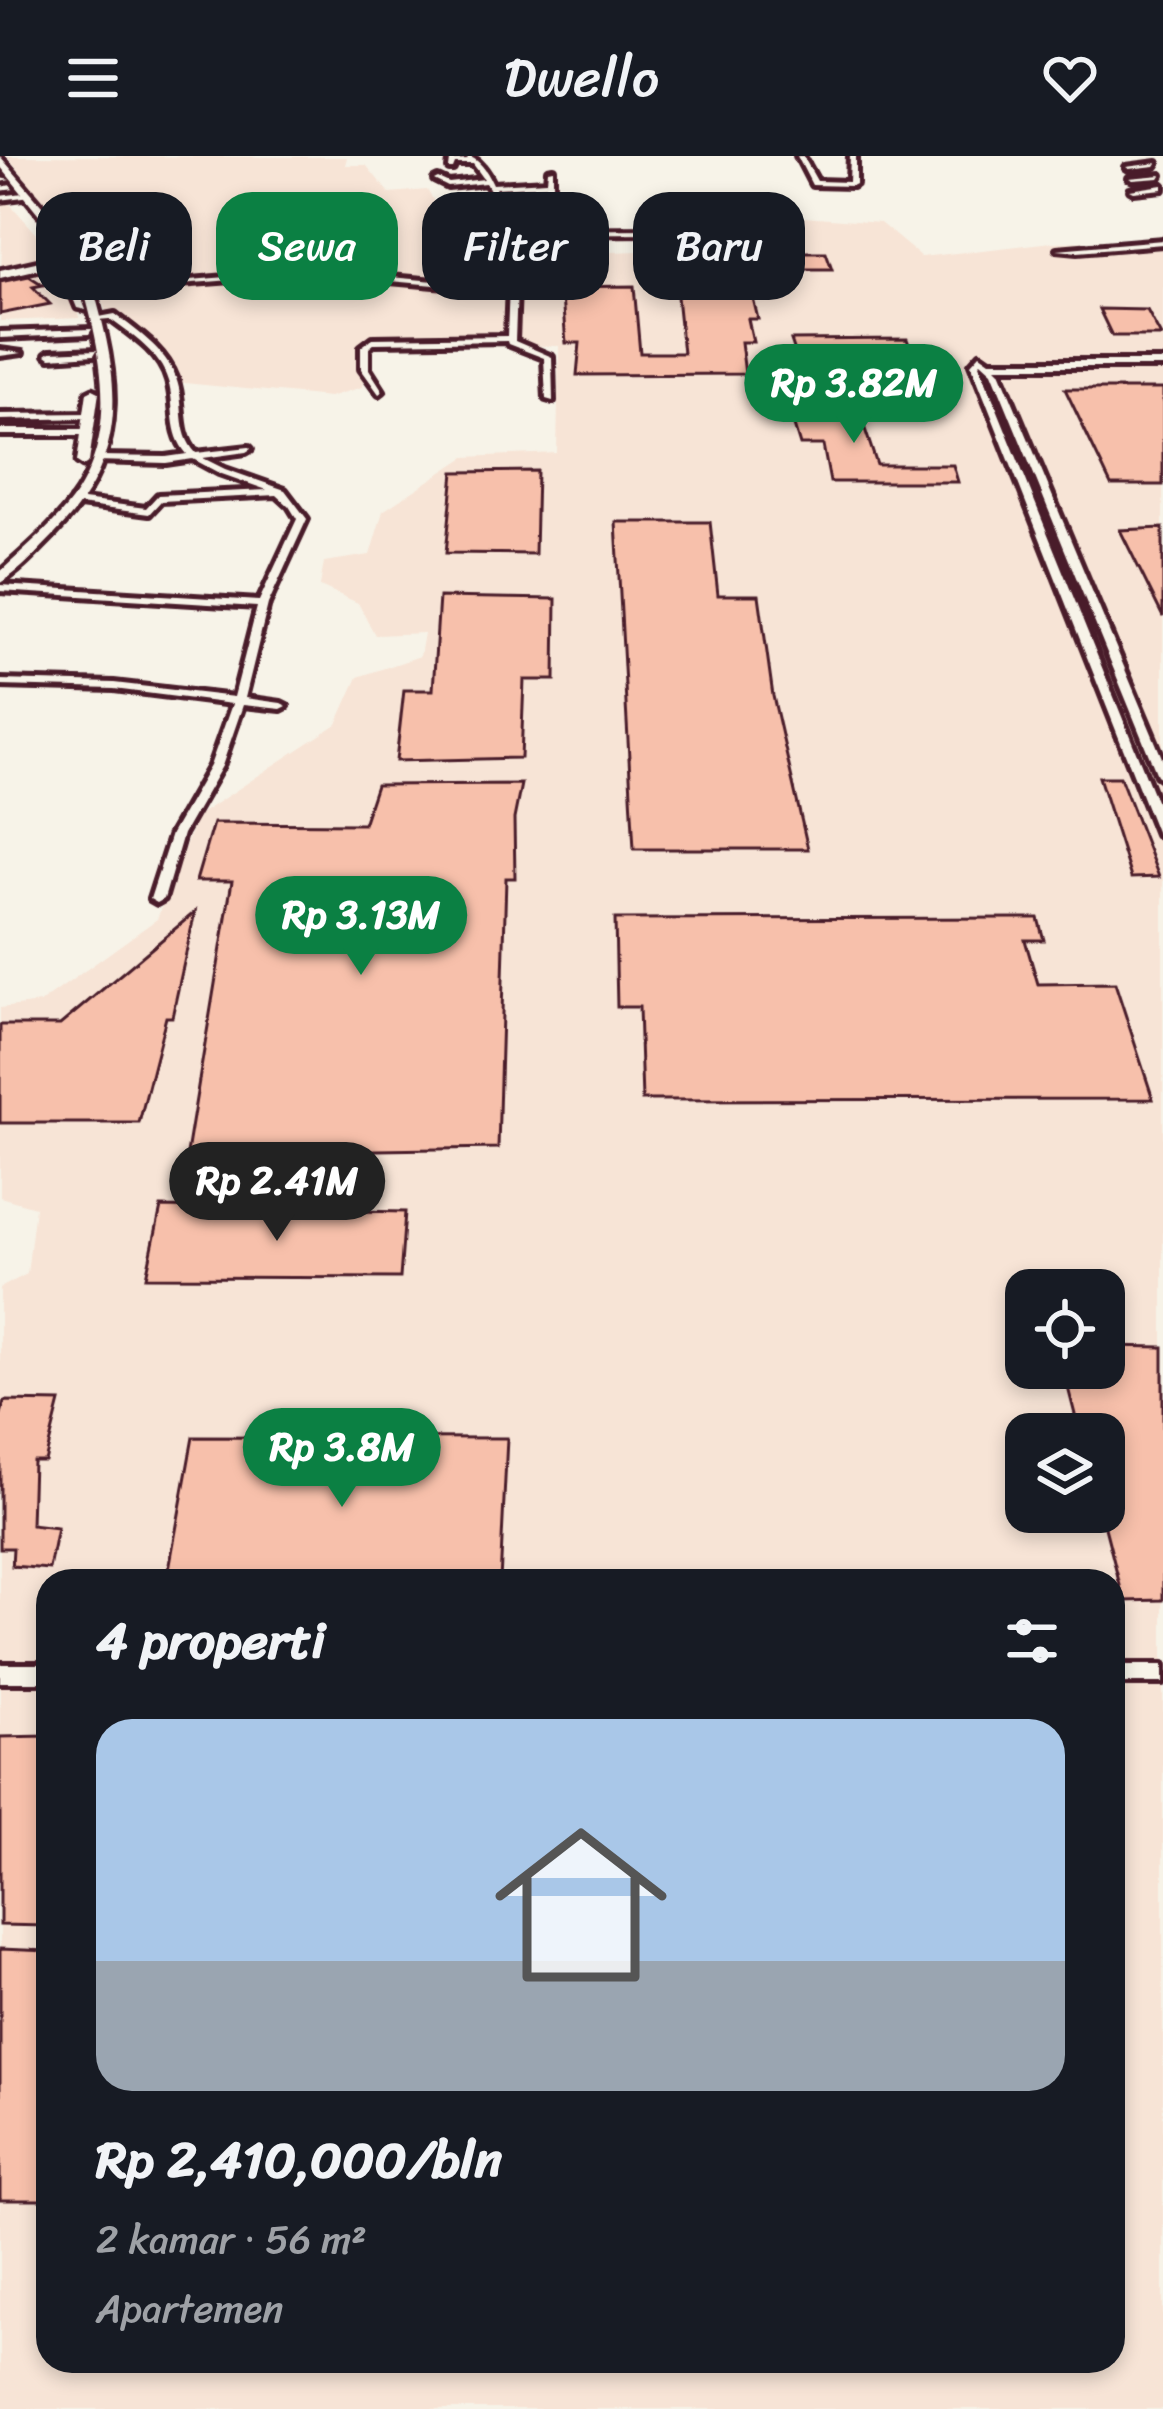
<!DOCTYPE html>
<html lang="id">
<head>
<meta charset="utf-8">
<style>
  :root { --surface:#171b24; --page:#242831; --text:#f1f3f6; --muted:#9ea1a6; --accent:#0b8043 }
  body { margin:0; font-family:Sriracha,sans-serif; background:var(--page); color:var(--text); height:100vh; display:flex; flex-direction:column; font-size:45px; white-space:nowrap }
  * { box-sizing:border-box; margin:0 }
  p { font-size:39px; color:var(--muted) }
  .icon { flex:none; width:66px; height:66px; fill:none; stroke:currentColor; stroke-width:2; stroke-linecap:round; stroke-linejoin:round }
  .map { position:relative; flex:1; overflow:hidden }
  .sheet { position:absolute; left:36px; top:1413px; width:1089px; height:804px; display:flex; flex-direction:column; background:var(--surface); border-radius:36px; box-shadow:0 6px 18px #0003 }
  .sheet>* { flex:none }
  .banner { position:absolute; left:36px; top:36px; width:1092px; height:108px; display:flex; gap:24px }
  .controls { position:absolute; left:1005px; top:1113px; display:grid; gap:24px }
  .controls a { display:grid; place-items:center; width:120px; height:120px; border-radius:24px; background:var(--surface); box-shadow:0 6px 18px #0003; font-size:60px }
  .price { position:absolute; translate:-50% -102px; padding:0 27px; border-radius:42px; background:var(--accent); color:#fff; font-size:39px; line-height:78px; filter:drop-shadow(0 3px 6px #0008) }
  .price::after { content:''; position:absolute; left:50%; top:72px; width:36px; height:27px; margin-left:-18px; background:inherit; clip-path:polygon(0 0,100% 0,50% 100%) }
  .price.active { background:#222; color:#fff }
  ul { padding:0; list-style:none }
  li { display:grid; align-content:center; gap:24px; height:636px; padding:0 60px }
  li span { display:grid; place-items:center; height:372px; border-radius:36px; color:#555 }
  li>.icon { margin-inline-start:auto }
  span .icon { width:216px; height:216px; fill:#fffc; stroke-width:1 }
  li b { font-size:51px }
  h2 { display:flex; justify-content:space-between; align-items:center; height:144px; padding:0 60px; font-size:51px }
  .tag { padding:0 42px; border-radius:36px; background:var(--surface); box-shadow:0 6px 18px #0003; font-size:42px; line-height:108px }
  .tag.active { background:var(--accent); color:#fff }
  header { display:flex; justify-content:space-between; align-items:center; height:156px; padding:0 60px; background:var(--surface); font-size:54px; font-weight:600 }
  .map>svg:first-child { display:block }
  .built { fill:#f7e4d6; fill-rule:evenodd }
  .building { fill:#f7c0ab; stroke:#4a1f2b; stroke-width:3 }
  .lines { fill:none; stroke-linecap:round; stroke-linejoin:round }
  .minor-casing { stroke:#4a1f2b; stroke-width:10 }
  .tertiary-casing { stroke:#4a1f2b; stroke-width:9 }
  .primary-casing { stroke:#4a1f2b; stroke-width:9 }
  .minor { fill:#f7f3e8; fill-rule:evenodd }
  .tertiary { fill:#f7f3e8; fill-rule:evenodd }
  .primary { fill:#f7f3e8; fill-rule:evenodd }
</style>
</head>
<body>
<header><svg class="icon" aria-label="menu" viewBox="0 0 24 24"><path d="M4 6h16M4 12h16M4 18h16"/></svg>Dwello<svg class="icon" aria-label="heart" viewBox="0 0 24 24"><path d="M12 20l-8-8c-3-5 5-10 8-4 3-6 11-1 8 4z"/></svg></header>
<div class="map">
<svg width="1163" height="2253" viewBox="0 0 1163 2253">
  <rect width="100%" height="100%" fill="#f7f3e8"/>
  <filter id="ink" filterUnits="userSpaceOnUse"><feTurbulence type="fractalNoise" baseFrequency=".00833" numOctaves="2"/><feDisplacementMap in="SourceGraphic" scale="24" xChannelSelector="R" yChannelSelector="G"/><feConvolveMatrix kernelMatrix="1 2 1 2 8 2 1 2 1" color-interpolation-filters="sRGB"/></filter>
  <g filter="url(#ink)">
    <g class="built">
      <path d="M7,0L347,1L345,9H366L389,37L427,34L467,98L498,107L510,122L555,119V112L577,111V104H609L611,96L639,95L637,90L755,84L780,66L804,61L880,67L921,101L1052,86L1163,84V2253H0V1132L27,1118L35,1051L0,1041V852L40,847L157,763L197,660L337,568L358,521L420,500L424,477L375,479L358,447L320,430L324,406L370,399L383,355L465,301L557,297L559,190L369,188L362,231L329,241L174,226L159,198L106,155L78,87ZM1026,1134H1104V1212H1026ZM1026,1278H1104V1356H1026ZM48,1425H1113V2205H48Z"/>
      <polygon points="3,40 43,85 80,162 0,165"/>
    </g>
    <g class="building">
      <polygon points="715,96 826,96 832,113 746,113 758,163 748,163 753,186 741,186 745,218 577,219 580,187 566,187 561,131 634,130 640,197 683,197 676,131 720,131"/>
      <polygon points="29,120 43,129 33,131 50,148 0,158 0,126"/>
      <polygon points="1099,153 1147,154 1161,180 1112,180"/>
      <polygon points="907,183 919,216 802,216 791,184"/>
      <polygon points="1065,233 1163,233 1163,329 1111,329"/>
      <polygon points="856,246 877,309 953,309 958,326 830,326 823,289 800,289 787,247"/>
      <polygon points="537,315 535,398 446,397 454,316"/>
      <polygon points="616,366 710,366 718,439 759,439 773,540 808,693 634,693"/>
      <polygon points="1163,372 1163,461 1120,374"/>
      <polygon points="439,441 556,443 555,524 524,524 521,602 396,605 404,534 433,534"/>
      <polygon points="1099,621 1120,621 1159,721 1131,722"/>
      <polygon points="521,628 514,663 515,722 506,722 498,992 187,997 232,725 196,725 213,667 363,668 376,629"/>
      <polygon points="195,756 172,861 166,861 139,967 0,967 0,869 60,869"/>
      <polygon points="1038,762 1044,784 1025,784 1038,828 1115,827 1153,943 642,944 639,851 617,851 615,763"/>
      <polygon points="161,1051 405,1056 400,1122 146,1121"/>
      <polygon points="1104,1190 1163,1191 1163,1444 1124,1445 1101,1356 1104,1278 1080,1278 1063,1212 1104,1212"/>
      <polygon points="5,1245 60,1246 45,1305 33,1305 31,1369 57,1372 49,1413 12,1410 13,1392 0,1392 0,1261"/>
      <polygon points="193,1281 507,1282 500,1425 167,1424"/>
      <polygon points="48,1580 48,1770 0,1769 0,1581"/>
      <polygon points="0,1793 48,1795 48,2044 0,2044"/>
    </g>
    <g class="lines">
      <defs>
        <g id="minor">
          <path d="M465,0C478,0 489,18 493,28L547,25L548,14L553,13V29L496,32L502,43L526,41L530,43L504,47L519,68V74L653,73L657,75L653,77L518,78V99L585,97L589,99L585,101L518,103L515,185L552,201L553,245L546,243L544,202L508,188L507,185L375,187L369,192V213L383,235L379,238L361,213V191L373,182L507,180L509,128L446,130L311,118L74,136L70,134L311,114L446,126L509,124L511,68L493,45L495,43L486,27L448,31L434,24L438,22L449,27L484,23L473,8H455L453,13H449L450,5L468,4Z"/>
          <polygon points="797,0 803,0 817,25 849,26 850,0 856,0 856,28 852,30 812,29"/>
          <polygon points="1157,7 1155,10 1129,13 1126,11"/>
          <polygon points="1161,19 1159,22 1133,24 1129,22"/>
          <polygon points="0,22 10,24 0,26"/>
          <polygon points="1163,29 1163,33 1134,36 1130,34"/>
          <polygon points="31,36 31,40 0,44 0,40"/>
          <polygon points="1163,84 1163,88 1078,95 1057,93"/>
          <path d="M115,158C138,176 165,193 176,222C186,248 176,275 196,297L249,291L251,293L246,296L203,302L225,313L285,334L307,363L268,448L245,542L281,547L287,550L281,553L243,549L222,610L183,678L164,743L157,747L150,743L171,678L210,610L232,548L114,533L0,530V524L114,527L234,541L257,451L0,435V429L259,445L297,363L289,350L277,339L161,345L149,358L72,348V344L75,343L146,352L158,339L267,334L219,317L193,303L166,307L96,305L94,303L99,300L166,301L187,298C168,276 176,251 168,225C160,197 133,180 110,163L98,164L94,162Z"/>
          <polygon points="92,173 89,178 0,182 0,176"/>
          <polygon points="0,194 22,197 0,200"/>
          <polygon points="97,194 94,199 50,202 46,199 50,196"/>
          <polygon points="980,198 990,205 1163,205 1163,211 996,211 1000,215 1163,604 1163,623 1157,619 992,216 981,206 979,208 1163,662 1163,682 1157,678 971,208"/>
          <polygon points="93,257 93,261 90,262 0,264 0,258"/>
          <polygon points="0,273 89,273 94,276 89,279 0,279"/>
          <rect x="0" y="1508" width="48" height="18"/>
          <rect x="1113" y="1509" width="50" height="18"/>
        </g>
        <g id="tertiary">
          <path d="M79,97L84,100C115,206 141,289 55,378C39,394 20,416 0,427V416C27,391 58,366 78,335C123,263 96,176 74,100Z"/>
          <polygon points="62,100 67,103 86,154 77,152 57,103"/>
          <polygon points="93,233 99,236 89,306 83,310 77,306 87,236"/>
        </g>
        <polygon id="primary" points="0,0 83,97 83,103 0,122 0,114 71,98 0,10"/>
      </defs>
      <use href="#minor" class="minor-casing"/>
      <use href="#tertiary" class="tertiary-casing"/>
      <use href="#primary" class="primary-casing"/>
      <use href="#minor" class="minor"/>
      <use href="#tertiary" class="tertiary"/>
      <use href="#primary" class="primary"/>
    </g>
  </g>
</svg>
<div class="controls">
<a><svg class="icon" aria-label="locate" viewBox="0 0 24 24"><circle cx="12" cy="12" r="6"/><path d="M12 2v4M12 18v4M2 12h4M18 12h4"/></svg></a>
<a><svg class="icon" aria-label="layers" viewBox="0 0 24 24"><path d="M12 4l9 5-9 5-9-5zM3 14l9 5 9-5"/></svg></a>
</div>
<b class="price" style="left:854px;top:290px">Rp 3.82M</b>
<b class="price" style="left:361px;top:822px">Rp 3.13M</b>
<b class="price active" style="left:277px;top:1088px">Rp 2.41M</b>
<b class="price" style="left:342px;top:1354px">Rp 3.8M</b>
<div class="banner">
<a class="tag">Beli</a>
<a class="tag active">Sewa</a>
<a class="tag">Filter</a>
<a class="tag">Baru</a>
</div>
<section class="sheet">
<h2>4 properti<svg class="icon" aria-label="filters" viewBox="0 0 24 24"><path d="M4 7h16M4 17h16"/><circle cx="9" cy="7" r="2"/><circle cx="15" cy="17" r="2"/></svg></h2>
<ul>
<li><span style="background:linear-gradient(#a9c7e8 65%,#9aa5b1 0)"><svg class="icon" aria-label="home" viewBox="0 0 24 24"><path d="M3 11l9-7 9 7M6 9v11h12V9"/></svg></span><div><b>Rp 2,410,000/bln</b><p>2 kamar · 56 m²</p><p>Apartemen</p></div></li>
</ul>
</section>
</div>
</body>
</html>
